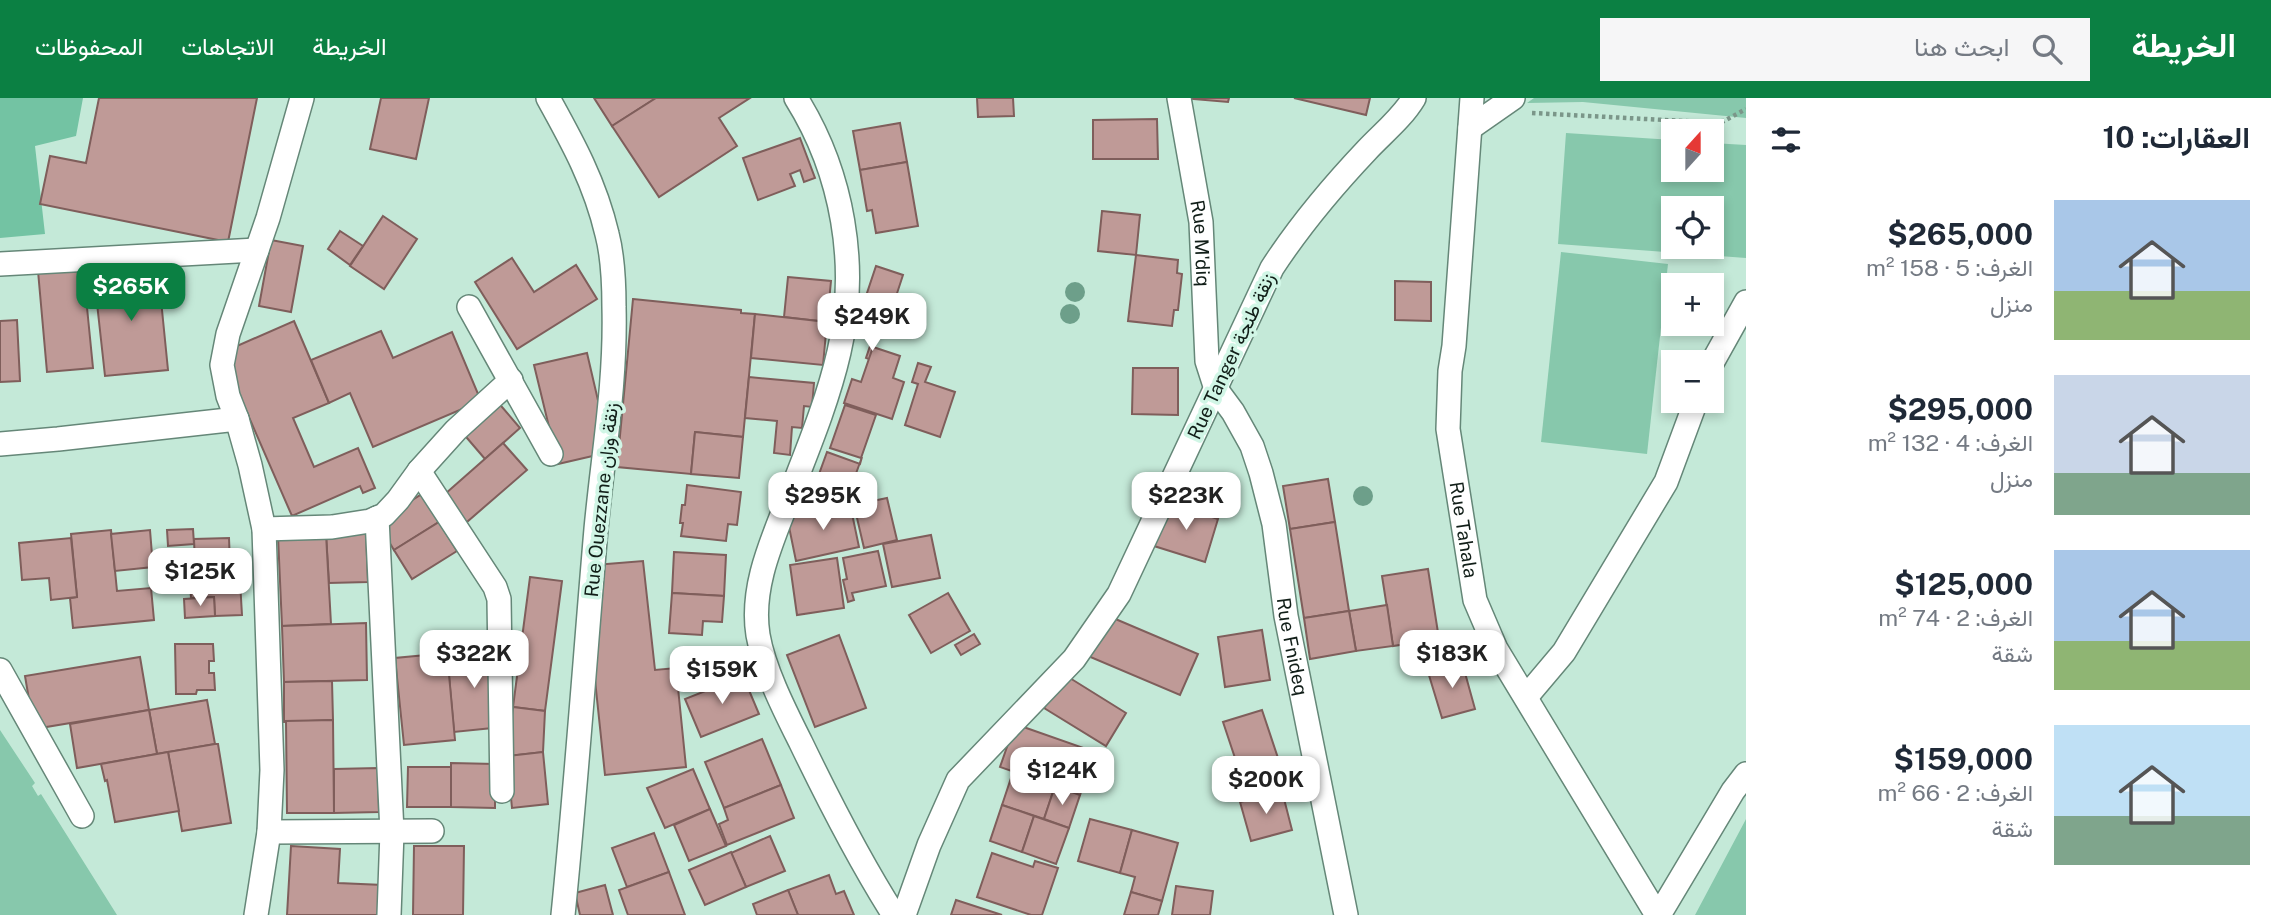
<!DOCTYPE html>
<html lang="ar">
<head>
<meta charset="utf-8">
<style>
  :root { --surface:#fff; --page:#f6f6f7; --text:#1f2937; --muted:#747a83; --accent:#0b8043 }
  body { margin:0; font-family:"Public Sans",Vazirmatn,sans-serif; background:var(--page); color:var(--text); direction:rtl; height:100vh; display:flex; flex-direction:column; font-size:26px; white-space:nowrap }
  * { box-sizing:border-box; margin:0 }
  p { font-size:23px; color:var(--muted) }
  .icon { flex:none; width:38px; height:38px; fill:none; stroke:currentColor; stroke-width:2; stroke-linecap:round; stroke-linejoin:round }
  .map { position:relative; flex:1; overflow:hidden; direction:ltr }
  .sheet { display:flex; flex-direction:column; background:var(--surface); width:525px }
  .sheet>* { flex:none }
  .needle { width:46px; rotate:21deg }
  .buttons { position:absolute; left:1661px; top:21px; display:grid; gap:14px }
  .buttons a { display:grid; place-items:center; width:63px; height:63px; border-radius:0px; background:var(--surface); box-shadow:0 4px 10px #0003; font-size:35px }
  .price { position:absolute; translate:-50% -60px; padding:0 16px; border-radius:14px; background:#fff; color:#222; font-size:23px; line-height:46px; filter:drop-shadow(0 2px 4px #0008) }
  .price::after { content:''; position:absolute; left:50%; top:42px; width:21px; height:16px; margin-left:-10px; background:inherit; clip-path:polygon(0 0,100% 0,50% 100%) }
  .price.current { background:var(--accent); color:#fff }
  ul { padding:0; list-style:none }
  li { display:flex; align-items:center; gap:21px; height:175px; padding:0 21px }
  li span { display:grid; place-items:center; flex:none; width:196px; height:140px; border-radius:0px; color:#555 }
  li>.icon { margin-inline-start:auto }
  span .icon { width:84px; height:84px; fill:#fffc; stroke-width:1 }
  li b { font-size:30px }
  h2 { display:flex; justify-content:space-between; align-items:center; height:84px; padding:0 21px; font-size:30px }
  header { display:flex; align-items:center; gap:42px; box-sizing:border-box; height:98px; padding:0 35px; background:var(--accent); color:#fff }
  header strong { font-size:33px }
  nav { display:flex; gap:38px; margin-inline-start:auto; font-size:24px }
  .search { width:490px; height:63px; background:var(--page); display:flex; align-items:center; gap:18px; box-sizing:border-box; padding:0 24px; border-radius:0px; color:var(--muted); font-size:26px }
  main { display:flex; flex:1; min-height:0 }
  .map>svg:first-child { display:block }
  .green { fill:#87c8ac; fill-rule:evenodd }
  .forest { fill:#73c3a3 }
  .building { fill:#bf9a97; stroke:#7f5e5b; stroke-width:2 }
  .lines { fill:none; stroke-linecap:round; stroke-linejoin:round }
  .street-casing { stroke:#658778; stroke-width:26 }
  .path { stroke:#7b9689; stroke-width:4.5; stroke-dasharray:3.5 3.5; stroke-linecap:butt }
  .street { stroke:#fff; stroke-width:23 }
  .tree { fill:#6d9f8a }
  .labels { text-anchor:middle; stroke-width:7; stroke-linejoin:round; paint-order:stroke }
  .street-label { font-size:19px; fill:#111e18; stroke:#d1f6e6 }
</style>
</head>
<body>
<header>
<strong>الخريطة</strong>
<div class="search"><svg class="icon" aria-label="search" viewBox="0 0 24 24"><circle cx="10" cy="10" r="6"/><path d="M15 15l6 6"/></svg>ابحث هنا</div>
<nav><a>الخريطة</a><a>الاتجاهات</a><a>المحفوظات</a></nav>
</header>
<main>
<section class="sheet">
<h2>العقارات: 10<svg class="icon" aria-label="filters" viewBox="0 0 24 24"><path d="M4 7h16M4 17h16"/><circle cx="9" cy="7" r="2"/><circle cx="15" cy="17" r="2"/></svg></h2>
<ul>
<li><span style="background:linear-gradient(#a9c7e8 65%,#8fb573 0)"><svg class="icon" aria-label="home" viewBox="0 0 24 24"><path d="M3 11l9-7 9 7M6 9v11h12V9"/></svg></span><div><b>$265,000</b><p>الغرف: 5 · 158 m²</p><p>منزل</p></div></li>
<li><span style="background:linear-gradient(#c9d6e8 70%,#7fa58c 0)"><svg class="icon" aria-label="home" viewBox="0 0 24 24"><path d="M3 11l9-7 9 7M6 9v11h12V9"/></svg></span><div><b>$295,000</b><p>الغرف: 4 · 132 m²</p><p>منزل</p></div></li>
<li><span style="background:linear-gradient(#a9c7e8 65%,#8fb573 0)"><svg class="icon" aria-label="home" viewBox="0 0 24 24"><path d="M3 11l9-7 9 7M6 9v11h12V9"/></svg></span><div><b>$125,000</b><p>الغرف: 2 · 74 m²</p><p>شقة</p></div></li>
<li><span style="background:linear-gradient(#bfe0f5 65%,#7fa58c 0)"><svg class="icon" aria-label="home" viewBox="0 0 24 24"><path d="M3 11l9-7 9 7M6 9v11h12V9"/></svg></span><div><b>$159,000</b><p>الغرف: 2 · 66 m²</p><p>شقة</p></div></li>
</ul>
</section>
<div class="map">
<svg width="1746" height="817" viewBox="0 0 1746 817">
  <rect width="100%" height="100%" fill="#c4e9d8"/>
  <g class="green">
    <polygon points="1534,0 1746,0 1746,20 1583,4 1527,5"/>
    <path d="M1566,35L1673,42V72H1712V45L1746,47V160L1558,146ZM1673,110H1712V149H1673Z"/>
    <polygon points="1561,154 1668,166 1647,356 1541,344"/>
    <polygon points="0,632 35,685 32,688 38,698 41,696 117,817 0,817"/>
    <polygon points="1746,721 1746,817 1695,817 1745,723"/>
  </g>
  <polygon class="forest" points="0,0 83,0 76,38 35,48 45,136 0,140"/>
  <g class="building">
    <polygon points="99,0 257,0 228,144 40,106 50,58 86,65"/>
    <polygon points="381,0 429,0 416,61 370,51"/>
    <polygon points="594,0 656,0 612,28"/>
    <polygon points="656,0 750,0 719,20 737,48 659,99 612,28"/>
    <polygon points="977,0 1013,0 1014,18 978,19"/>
    <polygon points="1182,0 1229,0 1228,4"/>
    <polygon points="1294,0 1370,0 1366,17"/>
    <polygon points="1157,21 1158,61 1093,61 1093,22"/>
    <polygon points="900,25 907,64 860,72 853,33"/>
    <polygon points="800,40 815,80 804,84 800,72 790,76 795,88 758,102 743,60"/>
    <polygon points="907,64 918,128 876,135 872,112 867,113 860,72"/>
    <polygon points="1102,113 1140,117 1136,157 1098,153"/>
    <polygon points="383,118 417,141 384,191 350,168"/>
    <polygon points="340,133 363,148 350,167 328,151"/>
    <polygon points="271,142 303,148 291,214 259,208"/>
    <polygon points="1136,157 1178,162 1177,175 1182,176 1178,212 1174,212 1172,228 1128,223"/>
    <polygon points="512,160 534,194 576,167 597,201 517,251 475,184"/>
    <polygon points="876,168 903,177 886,229 859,219"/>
    <polygon points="83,169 93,270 47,274 38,173"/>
    <polygon points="158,172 168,272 105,278 94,178"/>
    <polygon points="788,179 831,183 827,224 784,219"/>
    <polygon points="1395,183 1431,184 1431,223 1395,222"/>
    <polygon points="633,201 741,212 741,215 755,216 743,339 695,334 691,376 617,369"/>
    <polygon points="755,216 827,224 823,267 751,260"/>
    <polygon points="17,222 20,283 0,284 0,223"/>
    <polygon points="294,223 329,305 293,320 314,369 358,350 375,390 363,395 360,388 292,418 221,255"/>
    <polygon points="381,233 393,260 452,234 481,303 373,349 350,295 329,305 311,262"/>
    <polygon points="870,248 878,251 874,263 866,260"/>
    <polygon points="873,249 900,258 893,280 904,284 892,321 844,305 852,281 861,284"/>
    <polygon points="587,255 610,354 558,366 534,267"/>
    <polygon points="918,265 931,269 925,284 955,294 940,339 905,327 918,286 912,284"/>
    <polygon points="1133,270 1178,270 1178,317 1132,316"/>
    <polygon points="749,279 814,285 812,309 804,308 802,330 792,329 790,357 774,355 777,323 745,320"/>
    <polygon points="496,302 520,330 485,361 461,333"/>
    <polygon points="845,307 876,317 861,360 830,350"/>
    <polygon points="695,334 743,339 739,380 691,376"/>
    <polygon points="503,345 527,372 460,430 437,403"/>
    <polygon points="827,354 860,366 862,359 846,403 814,390"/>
    <polygon points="1328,381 1335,424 1290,431 1283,388"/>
    <polygon points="687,387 741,394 737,427 728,426 726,443 681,438 683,425 680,425 682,407 685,407"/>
    <polygon points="422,396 439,424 394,452 377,424"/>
    <polygon points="887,400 897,442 864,450 854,407"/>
    <polygon points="1167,404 1218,421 1205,464 1154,448"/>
    <polygon points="850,406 859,449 796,463 787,419"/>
    <polygon points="439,424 457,453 412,481 394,452"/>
    <polygon points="1335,424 1349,513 1304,520 1290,431"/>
    <polygon points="193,431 194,446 168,448 167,432"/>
    <polygon points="111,432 117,493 151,490 154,522 73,530 70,500 77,499 71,436"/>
    <polygon points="150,432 153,469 115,473 111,436"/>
    <polygon points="366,433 368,484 329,485 326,436"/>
    <polygon points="326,436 331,526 282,528 278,438"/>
    <polygon points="931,437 940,480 892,489 883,446"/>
    <polygon points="71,440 77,499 51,502 49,480 22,482 19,445"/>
    <polygon points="229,440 230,466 195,468 194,441"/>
    <polygon points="878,453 886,488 852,495 854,502 848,504 843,482 847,481 843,460"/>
    <polygon points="674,454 726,457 724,498 672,495"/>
    <polygon points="837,460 844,510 797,517 790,467"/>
    <polygon points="643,463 655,572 676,570 686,669 605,677 583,468"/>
    <polygon points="239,466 242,517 215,518 214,499 191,500 189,469"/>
    <polygon points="1428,471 1439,541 1393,548 1382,478"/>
    <polygon points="530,479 562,483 545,613 513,609"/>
    <polygon points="672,495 724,498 722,524 703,523 702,537 669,535"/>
    <polygon points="948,495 970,533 931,555 909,517"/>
    <polygon points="214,499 215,518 185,520 184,501"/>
    <polygon points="1387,507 1393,548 1356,553 1349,513"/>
    <polygon points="1349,513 1356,553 1310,561 1304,520"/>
    <polygon points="1106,517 1198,556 1180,597 1088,558"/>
    <polygon points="366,525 367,582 284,584 282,528"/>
    <polygon points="1262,532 1270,582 1225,589 1218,539"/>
    <polygon points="974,536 980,546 961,557 955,547"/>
    <polygon points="839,537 866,610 815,629 787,557"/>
    <polygon points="175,546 213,546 214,563 209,563 209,575 214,575 215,592 197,592 196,596 176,596"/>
    <polygon points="494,550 502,629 454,634 447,555"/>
    <polygon points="447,555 455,642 404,647 395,560"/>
    <polygon points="140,559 149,612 34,631 25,578"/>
    <polygon points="1462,564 1475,611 1442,620 1428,574"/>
    <polygon points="1065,577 1126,615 1106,648 1044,610"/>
    <polygon points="743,578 759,616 701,639 685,601"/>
    <polygon points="332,583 333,622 284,624 284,584"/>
    <polygon points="207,602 215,646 157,656 149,612"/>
    <polygon points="513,609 545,613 543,654 507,658"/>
    <polygon points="149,612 157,656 77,670 70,626"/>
    <polygon points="1262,612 1279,663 1240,675 1223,624"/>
    <polygon points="333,622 334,715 287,715 286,623"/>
    <polygon points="1015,626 1095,654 1080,697 1000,669"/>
    <polygon points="762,641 781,687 724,710 705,664"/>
    <polygon points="215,646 218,646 231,725 182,733 168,654"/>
    <polygon points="168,654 179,713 115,724 107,682 105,683 101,666"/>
    <polygon points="543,654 548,706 512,710 507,658"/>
    <polygon points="451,665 495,666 495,710 451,709"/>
    <polygon points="408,669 451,669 451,709 407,709"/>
    <polygon points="378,670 379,714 334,715 334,671"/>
    <polygon points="693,671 710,711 665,730 647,690"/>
    <polygon points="1013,674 1055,688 1044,721 1002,707"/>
    <polygon points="781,687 794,720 727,747 719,726 728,722 724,710"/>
    <polygon points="1055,688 1080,697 1069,730 1044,721"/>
    <polygon points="1282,693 1292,732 1251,743 1240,704"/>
    <polygon points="1002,707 1034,718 1022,754 990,743"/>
    <polygon points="710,711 726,748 689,763 674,727"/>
    <polygon points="1034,718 1069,730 1056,766 1022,754"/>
    <polygon points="1090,721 1132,732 1120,775 1078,763"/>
    <polygon points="1132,732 1178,745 1162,803 1131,794 1135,779 1120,775"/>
    <polygon points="654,735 669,774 627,789 612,750"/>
    <polygon points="770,738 785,773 746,789 731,755"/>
    <polygon points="291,748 340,751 338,785 383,787 382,817 287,817"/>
    <polygon points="414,748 464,748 463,817 413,817"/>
    <polygon points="731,754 746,789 705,807 689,772"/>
    <polygon points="992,755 1033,769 1035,763 1058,770 1042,817 1031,817 977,799"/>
    <polygon points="669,774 685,817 628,817 619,792"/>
    <polygon points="829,777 836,796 844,793 854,817 798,817 788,792"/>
    <polygon points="605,787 613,817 580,817 575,795"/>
    <polygon points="1176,788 1213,793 1210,817 1172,817"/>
    <polygon points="788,792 798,817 757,817 753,806"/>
    <polygon points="1131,794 1162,803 1158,817 1124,817"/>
    <polygon points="956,802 1002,817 951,817"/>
  </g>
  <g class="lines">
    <defs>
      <g id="street">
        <path d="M548,0C573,45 595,85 607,136C613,159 614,185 614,209C616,286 603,356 596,431C585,560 576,689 563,817"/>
        <path d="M796,0C843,75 859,168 839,254C828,302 809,348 791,394C774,439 750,487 758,537C764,572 785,613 801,645C829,703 859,762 894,817"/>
        <path id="s1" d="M1179,0L1201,124L1207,263L1216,291L1233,314L1252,348L1261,375L1274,426L1286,518L1346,817"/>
        <path id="s2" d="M1472,0L1454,248L1450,273L1448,331L1475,502L1496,551L1657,817"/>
        <polyline points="1470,30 1513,0"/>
        <polyline points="0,166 257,152"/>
        <polyline points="469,209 551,356"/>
        <polyline points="1712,265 1746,204"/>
        <polyline points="0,346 58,341 237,321"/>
        <polyline points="419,373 495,489 499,501 502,693"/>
        <polyline points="377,420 392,734 389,817"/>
        <polyline points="264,431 332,429 370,423 384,417 398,402 419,373 456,332 511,282"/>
        <polyline points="0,572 82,718"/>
        <polyline points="1526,599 1564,554 1666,384 1696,303"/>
        <polyline points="269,734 432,733"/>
        <polyline points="256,817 269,734 272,672 264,431 250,367 237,321 228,298 222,267 228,236 268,120 302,0"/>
        <path d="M904,817L929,747L958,682L1074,561L1119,496L1272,170C1300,127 1332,89 1367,52C1383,35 1402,20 1414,0"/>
        <polyline points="1659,817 1733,693 1746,676"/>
      </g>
    </defs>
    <use href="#street" class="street-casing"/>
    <polyline class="path" points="1532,15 1703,24 1724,23 1746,11"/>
    <use href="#street" class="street"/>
  </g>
  <g class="tree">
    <circle cx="1075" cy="194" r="10"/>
    <circle cx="1070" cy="216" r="10"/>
    <circle cx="1363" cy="398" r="10"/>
  </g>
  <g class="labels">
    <g class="street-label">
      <text dy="7" stroke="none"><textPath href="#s1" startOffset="147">Rue M'diq</textPath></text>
      <text transform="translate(1231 258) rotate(-65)" y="7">Rue Tanger زنقة طنجة</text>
      <text transform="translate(601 402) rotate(-84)" y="7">Rue Ouezzane زنقة وزان</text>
      <text dy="7" stroke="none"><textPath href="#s2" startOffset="434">Rue Tahala</textPath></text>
      <text dy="7" stroke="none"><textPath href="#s1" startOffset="567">Rue Fnideq</textPath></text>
    </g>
  </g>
</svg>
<div class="buttons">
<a><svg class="needle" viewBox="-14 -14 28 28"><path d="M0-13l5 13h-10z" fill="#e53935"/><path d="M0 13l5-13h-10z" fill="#747a83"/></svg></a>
<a><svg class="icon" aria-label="locate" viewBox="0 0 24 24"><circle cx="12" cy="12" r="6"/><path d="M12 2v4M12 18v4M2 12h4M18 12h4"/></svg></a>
<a>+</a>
<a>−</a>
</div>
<b class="price current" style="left:131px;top:225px">$265K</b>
<b class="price" style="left:872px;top:255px">$249K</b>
<b class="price" style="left:823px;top:434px">$295K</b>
<b class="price" style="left:1186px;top:434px">$223K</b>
<b class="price" style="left:200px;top:510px">$125K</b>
<b class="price" style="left:474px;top:592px">$322K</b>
<b class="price" style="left:1452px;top:592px">$183K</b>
<b class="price" style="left:722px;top:608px">$159K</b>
<b class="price" style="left:1062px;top:709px">$124K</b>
<b class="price" style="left:1266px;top:718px">$200K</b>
</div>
</main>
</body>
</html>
